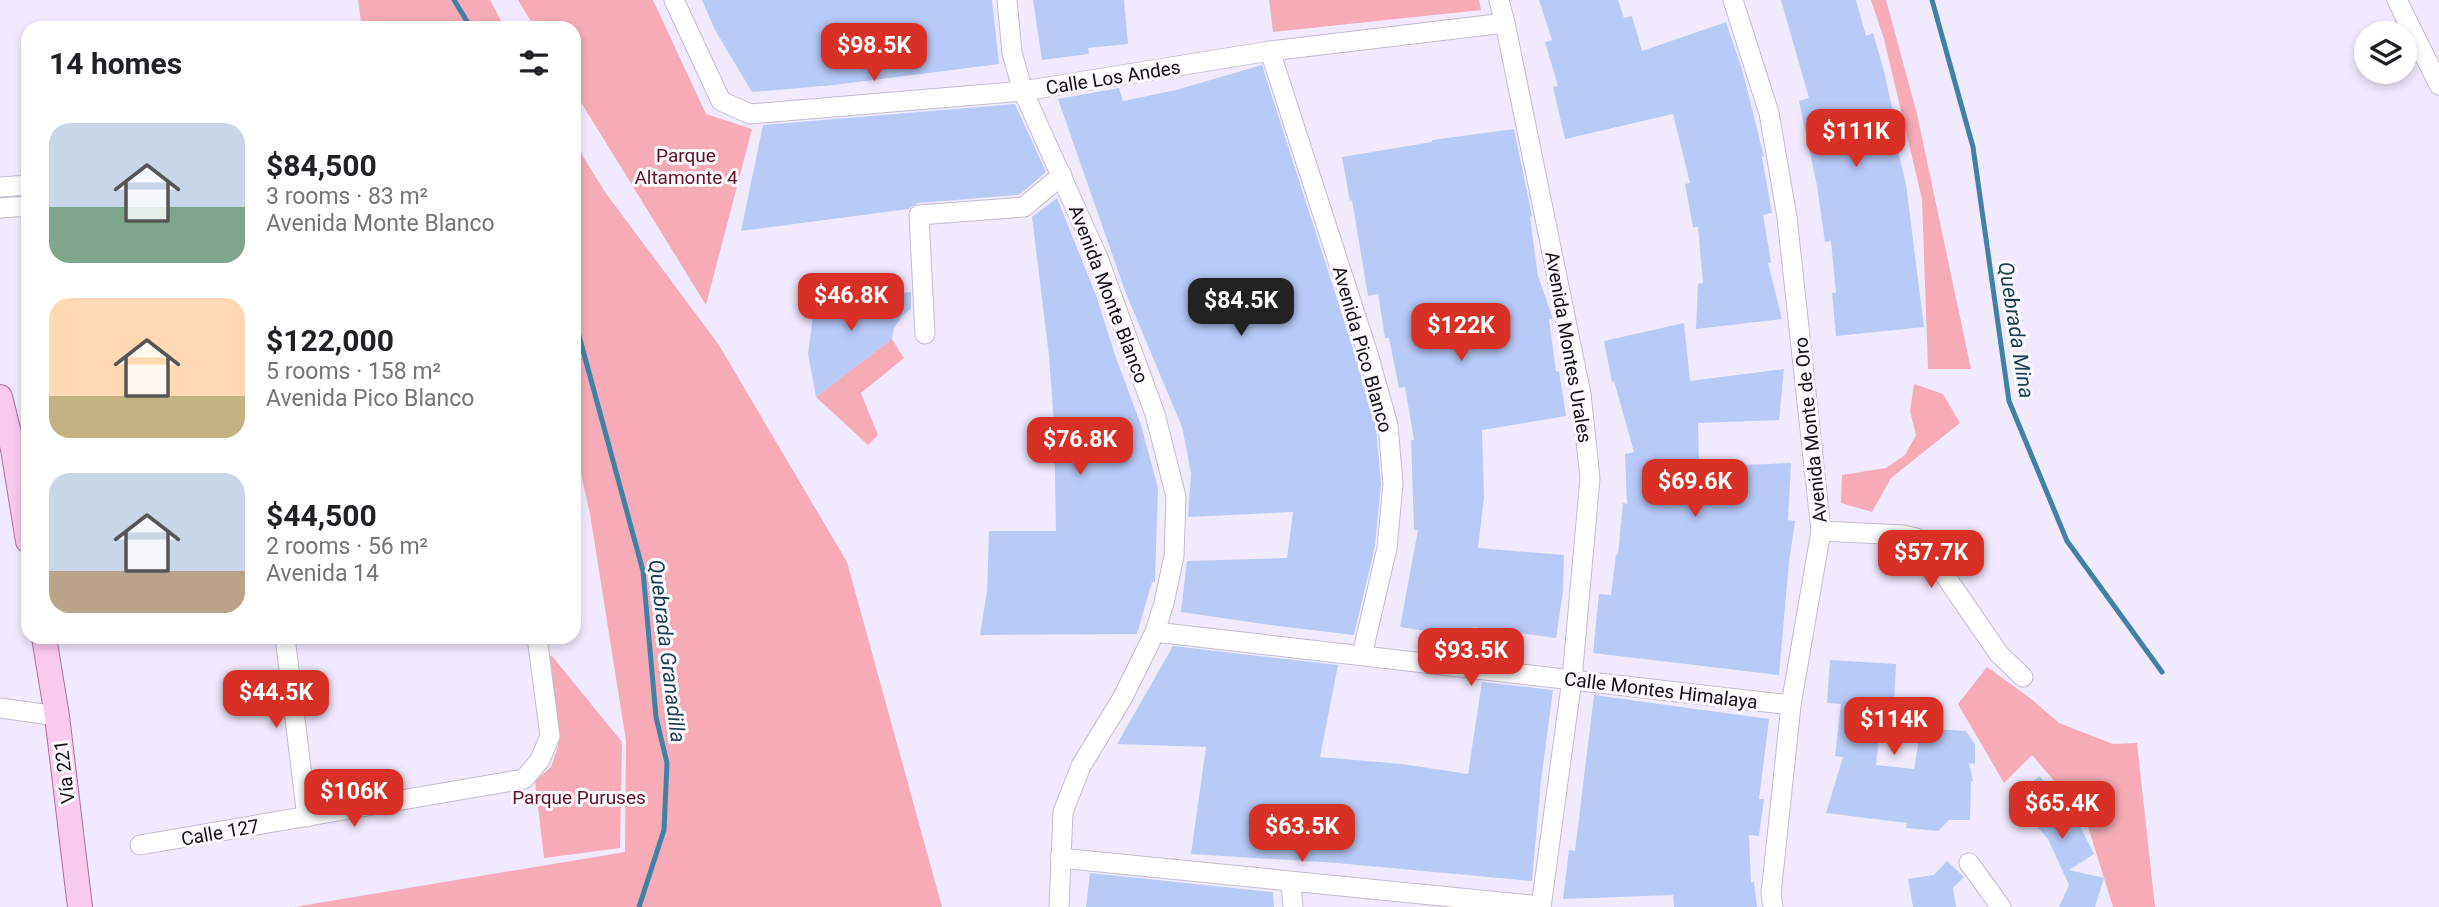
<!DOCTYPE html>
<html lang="en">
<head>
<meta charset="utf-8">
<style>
  :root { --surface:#fff; --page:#f6f6f6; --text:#202124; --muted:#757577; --accent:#d93025 }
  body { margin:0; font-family:Roboto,sans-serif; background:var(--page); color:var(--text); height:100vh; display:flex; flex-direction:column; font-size:26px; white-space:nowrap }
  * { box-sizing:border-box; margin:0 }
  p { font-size:23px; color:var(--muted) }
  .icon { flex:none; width:38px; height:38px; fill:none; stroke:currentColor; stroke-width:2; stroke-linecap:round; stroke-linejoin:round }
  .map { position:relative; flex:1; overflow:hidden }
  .side { position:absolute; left:21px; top:21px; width:560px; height:623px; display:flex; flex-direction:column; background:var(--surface); border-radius:21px; box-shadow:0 4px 10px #0003 }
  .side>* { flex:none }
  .buttons { position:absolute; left:2354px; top:21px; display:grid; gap:14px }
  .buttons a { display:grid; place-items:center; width:63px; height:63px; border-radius:50%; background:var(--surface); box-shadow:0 4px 10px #0003; font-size:35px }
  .price { position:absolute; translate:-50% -60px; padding:0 16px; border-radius:14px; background:var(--accent); color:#fff; font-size:23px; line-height:46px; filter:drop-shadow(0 2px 4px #0008) }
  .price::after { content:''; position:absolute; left:50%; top:42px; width:21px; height:16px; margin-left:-10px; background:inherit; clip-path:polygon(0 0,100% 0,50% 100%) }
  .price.on { background:#222; color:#fff }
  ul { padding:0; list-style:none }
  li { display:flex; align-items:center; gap:21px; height:175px; padding:0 28px }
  li span { display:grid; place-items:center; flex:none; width:196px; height:140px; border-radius:21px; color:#555 }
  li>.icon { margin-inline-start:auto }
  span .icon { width:84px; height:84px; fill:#fffc; stroke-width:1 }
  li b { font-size:30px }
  h2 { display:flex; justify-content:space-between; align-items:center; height:84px; padding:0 28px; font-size:30px }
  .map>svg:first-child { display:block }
  .green { fill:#f6abb6 }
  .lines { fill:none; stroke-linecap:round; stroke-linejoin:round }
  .stream { stroke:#4281a6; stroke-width:5 }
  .building { fill:#b8caf8 }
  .minor-casing { stroke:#c2bbce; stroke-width:21 }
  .major-casing { stroke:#a6709b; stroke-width:26 }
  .minor { stroke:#fff; stroke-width:19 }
  .major { stroke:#fac9ee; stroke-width:24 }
  .labels { text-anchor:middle; stroke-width:6; stroke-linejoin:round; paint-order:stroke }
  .street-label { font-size:19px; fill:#110e15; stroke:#fcfafe }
  .park-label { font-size:19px; fill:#621028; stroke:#fcfafe }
  .water-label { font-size:21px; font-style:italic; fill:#173e53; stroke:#fcfafe }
</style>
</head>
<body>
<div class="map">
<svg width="2439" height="907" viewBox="0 0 2439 907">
  <rect width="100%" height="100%" fill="#f1eafe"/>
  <g class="green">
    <polygon points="358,0 490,0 505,28 362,28"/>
    <polygon points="518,0 653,0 706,114 752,129 706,305 574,91 574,28 535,28"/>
    <polygon points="1269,0 1479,0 1481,10 1273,32"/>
    <polygon points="1871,0 1886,0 1917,114 1971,369 1928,369 1922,199 1884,39"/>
    <polygon points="574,142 605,192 719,345 847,562 942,907 294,907 625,852 626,741 590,514 574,442"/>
    <polygon points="892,339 904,358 861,393 878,435 868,445 816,397"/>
    <polygon points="1914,384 1943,394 1960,423 1891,478 1872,512 1841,503 1842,475 1886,468 1905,455 1916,435 1910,411"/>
    <polygon points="552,656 622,742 620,848 544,858 535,781 551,767 558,746 546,658"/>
    <polygon points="1987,667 2030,698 2059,723 2113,744 2137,743 2155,907 2113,907 2085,817 2032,755 2004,783 1958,704"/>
  </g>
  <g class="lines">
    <g class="stream">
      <polyline points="454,0 471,28"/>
      <polyline points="1932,0 1973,147 2009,401 2067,541 2162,672"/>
      <polyline points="574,276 578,332 643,571 656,717 667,763 664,830 639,907"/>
    </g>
  </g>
  <g class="building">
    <polygon points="702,0 992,0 999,64 834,85 752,92 715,30"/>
    <polygon points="1033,0 1124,0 1128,44 1088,48 1089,54 1042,60"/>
    <polygon points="1539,0 1618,0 1624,18 1632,16 1642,51 1726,22 1742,69 1764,157 1762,157 1772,213 1763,215 1771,262 1768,263 1782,319 1696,329 1698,284 1703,283 1698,227 1693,227 1685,184 1690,183 1673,114 1565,139 1553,87 1558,86 1545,42 1552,40"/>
    <polygon points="1781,0 1856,0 1866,36 1873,33 1884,71 1894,117 1890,118 1906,184 1924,327 1836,336 1832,293 1836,293 1831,241 1825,242 1817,186 1799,101 1809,98"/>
    <polygon points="1262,65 1356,358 1376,427 1381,484 1375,546 1354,635 1278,626 1181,612 1187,561 1287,558 1293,512 1188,517 1191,473 1182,427 1125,291 1058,99 1119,88 1123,101 1176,90"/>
    <polygon points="1015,104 1046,172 1019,195 918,203 908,209 741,231 763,125"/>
    <polygon points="1514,129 1532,216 1530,217 1538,276 1553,319 1549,319 1556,372 1559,371 1566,416 1482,430 1484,497 1478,548 1564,555 1563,591 1556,638 1473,627 1471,638 1400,627 1418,530 1414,530 1411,440 1414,440 1405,387 1399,388 1389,338 1385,338 1378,294 1368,296 1352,200 1350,201 1342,157 1432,142 1432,140"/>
    <polygon points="1057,198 1097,298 1115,355 1141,425 1158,488 1155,582 1152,582 1137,634 980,635 987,591 989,531 1056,531 1054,423 1049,356 1032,217"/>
    <polygon points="911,292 911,309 902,316 894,328 892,339 816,397 808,354 815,300"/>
    <polygon points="1684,323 1690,381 1784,369 1779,420 1698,423 1699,467 1791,463 1788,520 1795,521 1789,562 1779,675 1593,653 1599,594 1611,595 1616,554 1618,555 1623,503 1627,504 1625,454 1634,452 1614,381 1612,382 1604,341"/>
    <polygon points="1173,646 1338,665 1320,757 1402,764 1468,774 1482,682 1553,690 1541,781 1532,881 1337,863 1191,854 1206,747 1117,744"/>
    <polygon points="1830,660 1896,664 1894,707 1883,706 1876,765 1914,769 1921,728 1966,731 1975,745 1975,764 1969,763 1973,781 1971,781 1970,820 1949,820 1938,831 1906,828 1907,823 1826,813 1843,757 1835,756 1841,704 1827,703"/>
    <polygon points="1594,695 1769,719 1759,799 1764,799 1759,836 1749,835 1751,882 1754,882 1757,907 1674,907 1673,895 1563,899 1569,850 1575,851"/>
    <polygon points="2039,776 2075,816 2094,854 2069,870 2104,878 2095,907 2059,907 2069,885 2048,839 2013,800"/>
    <polygon points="1947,861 1964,877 1953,888 1956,907 1913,907 1908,879 1934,875"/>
    <polygon points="1090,873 1273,892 1274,907 1086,907"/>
  </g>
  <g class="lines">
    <defs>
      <g id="minor">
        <polyline points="674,0 721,101 750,114 1023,91 1270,51 1505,23"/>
        <polyline points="1007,0 1012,53 1023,91 1098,258 1155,414 1176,497 1174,556 1164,603 1155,632 1123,697 1081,766 1063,812 1059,907"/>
        <polyline points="1499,0 1505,23 1581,394 1590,478 1572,679 1541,907"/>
        <polyline points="1733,0 1769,113 1787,217 1821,531 1791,705 1771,894 1773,907"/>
        <polyline points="2397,0 2439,85"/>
        <polyline points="1270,51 1368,354 1388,425 1393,484 1387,548 1362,655"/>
        <polyline points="0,187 28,185"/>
        <polyline points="0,208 28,206"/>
        <polyline points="925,334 919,215 1024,207 1062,175"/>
        <polyline points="1821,531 1903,535 1916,538 1924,545 1999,654 2023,677"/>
        <polyline points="1155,632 1791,705"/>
        <polyline points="285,637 307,817"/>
        <polyline points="0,708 57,716"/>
        <polyline points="140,845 524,779 540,760 550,736 537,637"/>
        <polyline points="1060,858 1541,906"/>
        <polyline points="1969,863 2001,907"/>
        <polyline points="1291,883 1293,907"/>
      </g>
      <g id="major">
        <polyline points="0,397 13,449 28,541"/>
        <polyline points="44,637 57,716 80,907"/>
      </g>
    </defs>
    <use href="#minor" class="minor-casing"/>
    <use href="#major" class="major-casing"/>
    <use href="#minor" class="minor"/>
    <use href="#major" class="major"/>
  </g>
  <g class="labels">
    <g class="street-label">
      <text transform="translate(1113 77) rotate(-9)" y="7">Calle Los Andes</text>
      <text transform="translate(1109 294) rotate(69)" y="7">Avenida Monte Blanco</text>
      <text transform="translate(1569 347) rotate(80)" y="7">Avenida Montes Urales</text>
      <text transform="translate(1363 349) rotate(74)" y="7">Avenida Pico Blanco</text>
      <text transform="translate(1810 430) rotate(-96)" y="7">Avenida Monte de Oro</text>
      <text transform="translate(1661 690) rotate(7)" y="7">Calle Montes Himalaya</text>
      <text transform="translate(64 772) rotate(-97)" y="7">Vía 221</text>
      <text transform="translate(220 832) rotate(-10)" y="7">Calle 127</text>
    </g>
    <g class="park-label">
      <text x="686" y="162">Parque<tspan x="686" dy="22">Altamonte 4</tspan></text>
      <text x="579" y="804">Parque Puruses</text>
    </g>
    <g class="water-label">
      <text transform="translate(2016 330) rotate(81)" y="7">Quebrada Mina</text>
      <text transform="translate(667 651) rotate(83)" y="7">Quebrada Granadilla</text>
    </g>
  </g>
</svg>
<div class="buttons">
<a><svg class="icon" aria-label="layers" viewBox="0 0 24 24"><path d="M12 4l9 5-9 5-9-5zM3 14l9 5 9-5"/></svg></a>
</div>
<b class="price" style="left:874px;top:83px">$98.5K</b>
<b class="price" style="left:1856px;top:169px">$111K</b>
<b class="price" style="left:851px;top:333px">$46.8K</b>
<b class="price on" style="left:1241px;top:338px">$84.5K</b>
<b class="price" style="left:1461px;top:363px">$122K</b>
<b class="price" style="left:1080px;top:477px">$76.8K</b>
<b class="price" style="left:1695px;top:519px">$69.6K</b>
<b class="price" style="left:1931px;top:590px">$57.7K</b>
<b class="price" style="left:1471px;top:688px">$93.5K</b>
<b class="price" style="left:276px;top:730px">$44.5K</b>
<b class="price" style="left:1894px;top:757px">$114K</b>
<b class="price" style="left:354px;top:829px">$106K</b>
<b class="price" style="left:2062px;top:841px">$65.4K</b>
<b class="price" style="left:1302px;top:864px">$63.5K</b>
<section class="side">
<h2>14 homes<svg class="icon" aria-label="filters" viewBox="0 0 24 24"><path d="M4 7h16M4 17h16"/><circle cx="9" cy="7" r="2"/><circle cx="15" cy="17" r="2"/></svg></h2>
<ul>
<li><span style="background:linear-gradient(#c9d6e8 60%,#7fa58c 0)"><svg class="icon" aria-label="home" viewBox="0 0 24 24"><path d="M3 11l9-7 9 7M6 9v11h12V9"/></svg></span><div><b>$84,500</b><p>3 rooms · 83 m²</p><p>Avenida Monte Blanco</p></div></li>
<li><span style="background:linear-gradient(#ffd9b3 70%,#c2b280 0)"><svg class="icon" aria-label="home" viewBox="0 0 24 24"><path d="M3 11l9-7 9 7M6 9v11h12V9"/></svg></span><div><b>$122,000</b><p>5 rooms · 158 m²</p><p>Avenida Pico Blanco</p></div></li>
<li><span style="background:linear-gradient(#c9d6e8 70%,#b9a48a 0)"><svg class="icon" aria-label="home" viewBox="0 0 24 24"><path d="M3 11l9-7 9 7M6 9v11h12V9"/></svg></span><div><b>$44,500</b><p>2 rooms · 56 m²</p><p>Avenida 14</p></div></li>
</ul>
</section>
</div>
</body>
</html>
